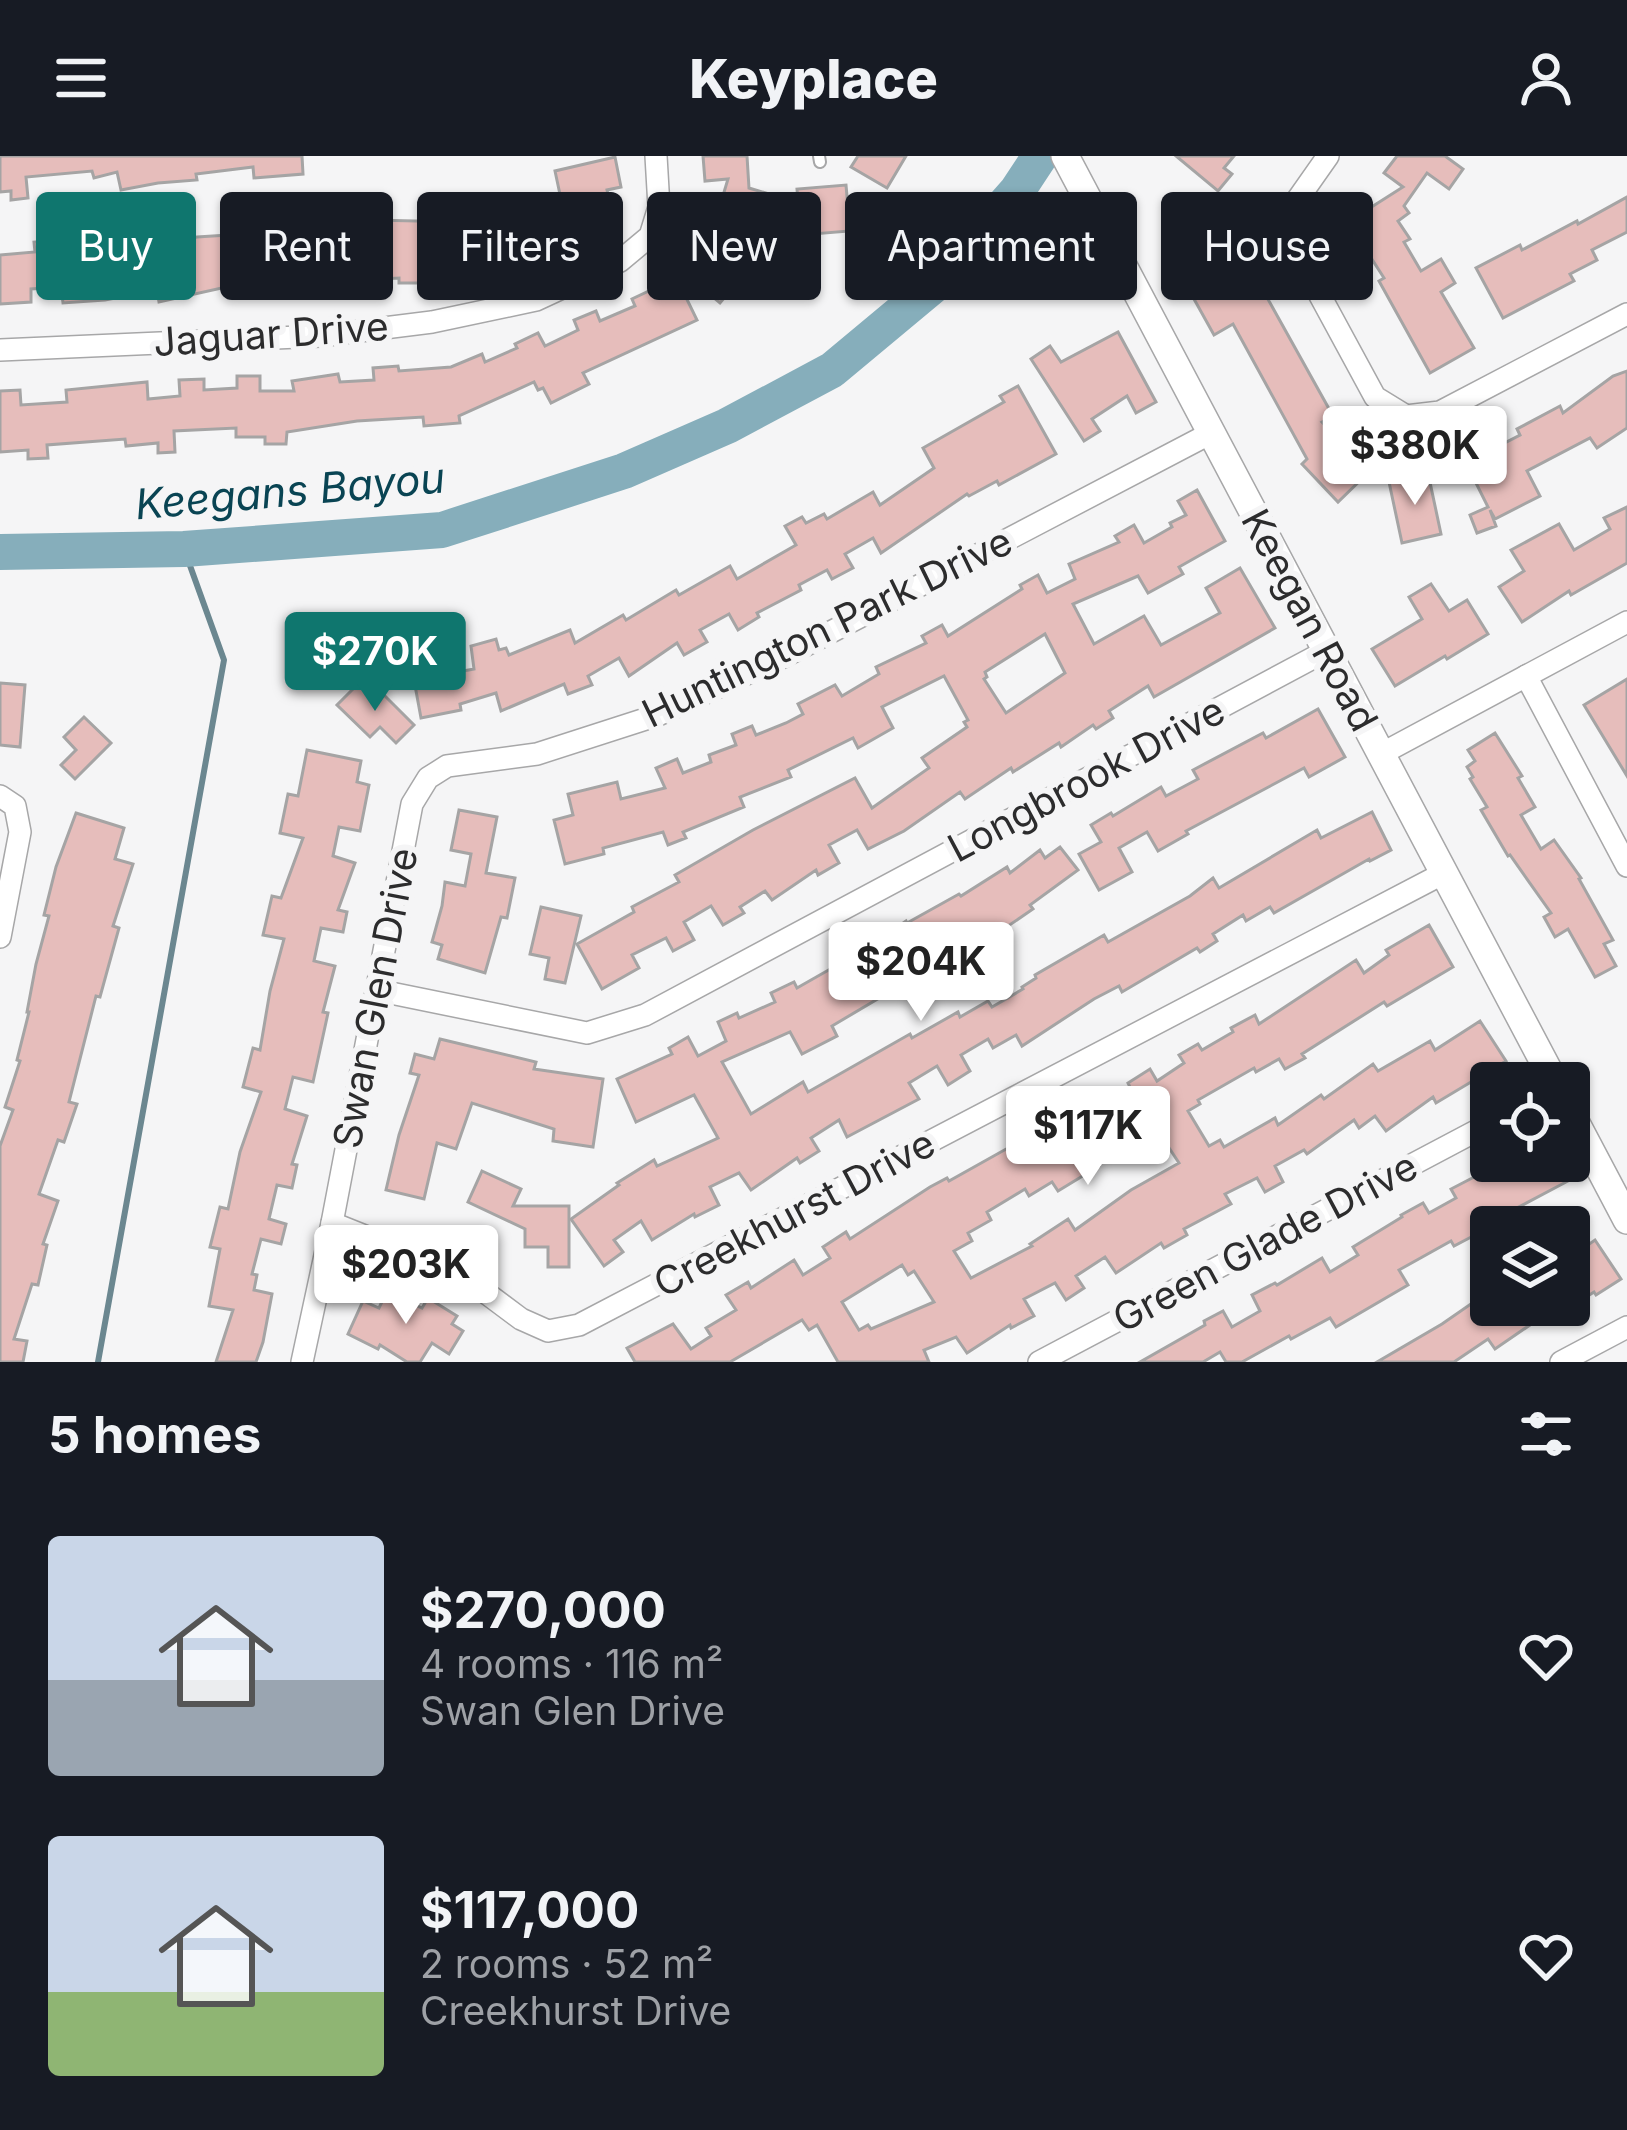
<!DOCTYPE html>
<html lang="en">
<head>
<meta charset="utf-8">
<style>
  :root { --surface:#171b24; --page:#242831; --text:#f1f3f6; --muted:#9ea1a6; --accent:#0f766e }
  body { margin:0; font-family:Inter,sans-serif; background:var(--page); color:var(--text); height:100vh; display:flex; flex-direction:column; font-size:45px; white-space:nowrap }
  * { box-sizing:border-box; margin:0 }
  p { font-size:39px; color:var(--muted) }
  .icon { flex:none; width:66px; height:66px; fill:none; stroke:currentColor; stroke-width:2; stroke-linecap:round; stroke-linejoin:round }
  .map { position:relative; height:1206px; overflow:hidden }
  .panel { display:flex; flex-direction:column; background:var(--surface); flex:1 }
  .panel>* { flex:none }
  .hud { position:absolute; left:36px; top:36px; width:1557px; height:108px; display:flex; gap:24px }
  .fabs { position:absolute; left:1470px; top:906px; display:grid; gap:24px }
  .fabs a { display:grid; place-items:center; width:120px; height:120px; border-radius:12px; background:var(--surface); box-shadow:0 3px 9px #0004; font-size:60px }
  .price { position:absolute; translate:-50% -102px; padding:0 27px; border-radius:12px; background:#fff; color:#222; font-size:39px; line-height:78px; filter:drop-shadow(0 3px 6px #0008) }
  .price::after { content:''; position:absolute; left:50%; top:72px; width:36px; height:27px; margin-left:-18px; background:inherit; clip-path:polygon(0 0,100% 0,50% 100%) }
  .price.on { background:var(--accent); color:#fff }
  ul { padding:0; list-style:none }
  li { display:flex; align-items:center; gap:36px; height:300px; padding:0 48px }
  li span { display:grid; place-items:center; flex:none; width:336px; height:240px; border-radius:12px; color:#555 }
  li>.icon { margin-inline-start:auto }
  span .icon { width:144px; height:144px; fill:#fffc; stroke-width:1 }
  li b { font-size:51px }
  h2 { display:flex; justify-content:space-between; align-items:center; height:144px; padding:0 48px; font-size:51px }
  .tag { padding:0 42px; border-radius:12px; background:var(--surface); box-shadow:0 3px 9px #0004; font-size:42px; line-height:108px }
  .tag.on { background:var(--accent); color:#fff }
  header { display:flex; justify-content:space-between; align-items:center; height:156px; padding:0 48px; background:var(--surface); font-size:54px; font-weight:800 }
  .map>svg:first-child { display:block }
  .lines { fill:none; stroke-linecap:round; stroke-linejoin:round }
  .stream { stroke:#6b8790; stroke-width:6 }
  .river { stroke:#86aebb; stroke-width:36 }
  .building { fill:#e6bdbb; stroke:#a5a4a4; stroke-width:3; fill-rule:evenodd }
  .service-casing { stroke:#a7a7a8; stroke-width:14 }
  .minor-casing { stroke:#a7a7a8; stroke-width:24 }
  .tertiary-casing { stroke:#a7a7a8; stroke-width:30 }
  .service { stroke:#fff; stroke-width:10 }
  .minor { stroke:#fff; stroke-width:21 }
  .tertiary { stroke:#fff; stroke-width:27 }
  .labels { text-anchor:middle; stroke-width:12; stroke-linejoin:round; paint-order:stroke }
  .street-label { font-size:39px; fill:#2c2c2d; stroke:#f5f5f6 }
  .water-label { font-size:42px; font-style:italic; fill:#094453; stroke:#f5f5f6 }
</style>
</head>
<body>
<header><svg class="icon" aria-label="menu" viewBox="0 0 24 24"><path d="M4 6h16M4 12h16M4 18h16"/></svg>Keyplace<svg class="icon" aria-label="person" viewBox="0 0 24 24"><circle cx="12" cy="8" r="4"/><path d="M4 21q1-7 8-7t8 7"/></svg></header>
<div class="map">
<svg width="1627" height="1206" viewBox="0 0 1627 1206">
  <rect width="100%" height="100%" fill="#f5f5f6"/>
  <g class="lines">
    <polyline class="stream" points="98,1206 224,504 184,393"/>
    <polyline class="river" points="0,396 184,393 442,374 624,315 727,270 832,214 934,129 1017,35 1040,0"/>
  </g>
  <g class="building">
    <polygon points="0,0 302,0 303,18 254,22 253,11 196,18 197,24 158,27 121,34 117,16 94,22 92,15 26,21 28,42 11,44 11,35 0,36"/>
    <polygon points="703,0 747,0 749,32 779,41 774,57 768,56 751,110 720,147 682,115 710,83 728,23 705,25"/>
    <polygon points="858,0 906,0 887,32 851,11"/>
    <polygon points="1176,0 1234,0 1224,12 1232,18 1218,35"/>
    <polygon points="1397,0 1445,0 1463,13 1449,33 1427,17 1404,50 1409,57 1398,65 1410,83 1404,86 1421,115 1441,103 1455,127 1441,136 1474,192 1430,217 1379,125 1384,122 1348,66 1403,31 1384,17"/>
    <polygon points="615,1 621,31 607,34 611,52 565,62 555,15"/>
    <polygon points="846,29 850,75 801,79 797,33"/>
    <polygon points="1627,41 1627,76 1592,94 1597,104 1570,118 1574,125 1503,162 1476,112 1520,89 1522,94 1577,65 1578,68"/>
    <polygon points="532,44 536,93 478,98 478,102 454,102 454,113 423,113 423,127 399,127 399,122 308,127 309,132 287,133 287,128 276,128 273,111 262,112 261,129 254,130 254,134 227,136 226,131 159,146 157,134 105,144 63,147 61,131 31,133 31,146 0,148 0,99 35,96 34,86 84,82 85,97 138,87 139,93 197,81 258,77 258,71 304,67 305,79 332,77 333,83 373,81 373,64 459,66 459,57 483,56 483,47"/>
    <polygon points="1233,53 1241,95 1193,105 1184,62"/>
    <polygon points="1250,111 1333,260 1322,266 1356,301 1360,297 1374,311 1338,346 1302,308 1307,303 1233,168 1214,179 1194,143"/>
    <polygon points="679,127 697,164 583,217 589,228 551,247 543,232 538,234 534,226 459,260 460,267 424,270 423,261 357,265 287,276 286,288 265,288 265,281 236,281 236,272 174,275 175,296 158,297 158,287 126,290 125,283 47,289 48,302 28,303 28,294 0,296 0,235 20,234 21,249 67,246 66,234 147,226 148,243 180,240 179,224 204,223 204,234 237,232 237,220 260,220 260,235 294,235 292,225 338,218 340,226 374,224 373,212 398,210 399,215 451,211 482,198 485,206 517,192 515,188 538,177 545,190 578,174 574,164 596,155 600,165 635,150 632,143 651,134 653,139"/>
    <polygon points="1118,176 1156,246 1136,257 1127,240 1092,263 1100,275 1084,285 1031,203 1050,190 1061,206"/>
    <polygon points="1627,215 1627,272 1597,292 1590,282 1527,315 1540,340 1495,363 1490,354 1496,370 1477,377 1470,359 1488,351 1466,307 1520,279 1517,273 1560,250 1563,257 1613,220"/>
    <polygon points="1018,230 1056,298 999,329 997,325 969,340 967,338 881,397 873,382 845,398 853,412 832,423 827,414 799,429 801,434 757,457 759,461 738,474 729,458 700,474 707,486 684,499 677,487 629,520 619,502 588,520 592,529 568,538 564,528 501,555 496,537 460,548 461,554 421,562 414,524 474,513 471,490 496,483 499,494 506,492 509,499 570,474 575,487 623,459 626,464 676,434 679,439 730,410 737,423 796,389 785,370 802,361 806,367 824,358 827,363 873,336 880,349 934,312 923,292 1004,246 1000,240"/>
    <polygon points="1428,317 1441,378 1402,387 1389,326"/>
    <path d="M1197,334L1225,385L1179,411L1183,418L1148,437L1138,420L1073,448L1094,488L1144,460L1161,489L1220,457L1206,432L1240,412L1275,472L1154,541L1148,530L1109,555L1113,562L1096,573L1093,569L1061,591L1059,587L1013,616L1011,612L965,643L960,636L904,675L868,693L857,674L829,689L839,707L818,719L816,714L772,744L765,735L740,751L744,757L723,769L711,750L684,766L694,784L673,795L666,782L632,799L639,812L602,833L577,788L634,756L632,751L679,726L675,719L753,674L855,622L872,652L929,612L922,602L967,571L964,566L968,564L944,520L882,551L893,572L858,592L853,582L788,614L791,621L740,641L744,651L683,676L686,682L668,689L663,676L603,692L604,698L565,708L554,664L573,659L568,638L617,626L621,643L665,632L656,612L677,603L683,617L711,606L709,599L736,589L732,578L752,570L756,579L786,567L803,558L798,548L835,529L842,540L879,518L876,511L926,487L922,480L942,469L948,480L1022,433L1020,429L1038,419L1047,437L1075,423L1069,408L1119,386L1115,380L1134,369L1144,387L1172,371L1170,367L1186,359L1178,345ZM1045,478L1065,517L1006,557L984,523L987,521L985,516Z"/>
    <polygon points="1627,351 1627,407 1571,439 1569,435 1522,466 1499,431 1524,415 1511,394 1559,368 1574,394 1610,373 1604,362"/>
    <polygon points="1431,428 1449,455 1467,444 1488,478 1447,503 1445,500 1395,530 1372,493 1422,463 1409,441"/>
    <polygon points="1627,523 1627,620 1584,549"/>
    <polygon points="0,527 25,529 20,591 0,589"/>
    <polygon points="358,528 377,546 384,539 414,569 396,587 380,571 370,581 337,549"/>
    <polygon points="1318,553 1345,601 1309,621 1304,612 1186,675 1188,678 1158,695 1147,676 1119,692 1132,716 1099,734 1079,698 1101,686 1091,669 1111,657 1113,660 1161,631 1166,640 1198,623 1193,614 1263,577 1266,582"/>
    <polygon points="84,561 111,587 75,623 61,609 76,594 64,581"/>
    <polygon points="1495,577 1522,620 1518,622 1535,651 1521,659 1541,693 1554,684 1581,722 1579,723 1613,784 1604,788 1616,810 1595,821 1568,773 1555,781 1544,761 1551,757 1510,699 1508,700 1481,654 1487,651 1470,623 1473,621 1467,611 1475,605 1468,594"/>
    <polygon points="307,594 361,605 357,626 369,629 360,675 339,671 333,700 355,707 338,754 347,756 343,776 321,772 314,805 335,810 323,856 328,857 313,926 293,921 285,953 307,960 292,1008 297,1009 292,1032 277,1029 269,1063 286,1068 281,1088 261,1083 252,1118 257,1119 254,1134 272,1138 263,1186 256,1206 216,1206 233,1154 209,1150 220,1093 210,1091 220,1051 228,1053 240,996 261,936 243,931 253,892 260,894 270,835 284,783 263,779 272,740 281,742 303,682 280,677 288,638 298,640"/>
    <polygon points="459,654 497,661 486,717 515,722 507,762 501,761 485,817 438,803 442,789 432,786 442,750 445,726 465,730 471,698 451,694"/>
    <polygon points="1372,656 1391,694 1370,705 1369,703 1274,757 1270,751 1246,765 1243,759 1213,778 1217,785 1200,796 1197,792 1122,836 1119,830 1094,843 1022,890 1016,879 993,892 988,883 961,899 970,915 948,929 937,910 909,927 919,943 847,981 839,964 811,982 819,995 800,1007 797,1002 751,1034 739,1017 710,1031 719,1049 695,1061 694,1058 652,1084 641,1065 614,1084 623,1096 604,1110 571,1063 619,1029 617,1027 654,1004 657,1010 718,982 694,939 636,966 617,923 672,898 669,892 688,881 698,900 726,885 718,866 737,857 739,862 775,846 771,837 794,826 797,832 869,791 906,765 907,767 959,738 961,740 1007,711 1010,717 1040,694 1045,702 1060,691 1078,714 1030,749 1033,753 986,785 956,802 947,785 880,829 886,838 832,870 837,880 802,898 790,876 722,906 751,958 803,926 808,936 910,878 912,882 958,856 960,861 988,845 992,851 1023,833 1022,831 1036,822 1035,819 1104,779 1108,786 1190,740 1213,722 1219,732 1317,674 1321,682"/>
    <polygon points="76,657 124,672 115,703 133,708 113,770 119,772 100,841 96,840 69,946 77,948 64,986 58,984 39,1038 58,1045 43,1088 47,1089 38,1129 32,1128 14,1183 27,1185 23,1206 0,1206 0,990 13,954 5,951 20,905 17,904 29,856 27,856 36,808 49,760 44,759 56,711"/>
    <polygon points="541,751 581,760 565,827 545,823 549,802 530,798"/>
    <path d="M1429,769L1453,811L1387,850L1384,846L1302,898L1305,902L1285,913L1279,903L1256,916L1254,912L1198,944L1200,948L1188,955L1209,990L1220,984L1224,991L1275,962L1278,969L1321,939L1324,943L1373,908L1378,915L1430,885L1435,894L1480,865L1506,905L1436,947L1433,941L1386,975L1375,960L1359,972L1354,964L1307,998L1304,994L1275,1010L1283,1026L1265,1036L1257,1022L1225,1038L1231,1048L1184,1073L1187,1079L1164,1092L1161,1087L1116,1117L1105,1101L1076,1120L1084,1132L1066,1144L1055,1127L1024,1143L1034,1160L1011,1172L1010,1169L967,1197L956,1181L924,1194L929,1206H838L817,1169L809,1174L802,1164L730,1206H635L627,1192L673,1168L691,1193L711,1180L706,1172L736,1154L726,1139L748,1126L751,1132L794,1104L803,1119L830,1102L823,1091L846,1076L850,1083L930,1031L947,1022L949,1025L1049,969L1057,983L1085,966L1078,952L1097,942L1100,947L1130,931L1128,927L1150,913L1157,925L1184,907L1179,899L1198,888L1202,894L1233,876L1231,872L1255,859L1259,868L1356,804L1364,817L1389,799L1386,794ZM1152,966L1179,1007L1131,1034L1075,1074L1068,1063L1030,1088L1032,1090L971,1122L954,1095L972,1085L968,1077L991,1064L987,1056L1025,1033L1029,1040L1052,1026L1058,1035L1099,1010L1092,998ZM902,1109L908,1119L914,1115L934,1146L871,1173L868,1169L859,1174L842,1146Z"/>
    <polygon points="440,883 536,906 534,913 603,923 593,991 553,985 554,973 472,947 456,993 437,987 424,1043 386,1034 399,979 419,919 410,917 415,898 434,903"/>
    <polygon points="1505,1005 1557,1005 1568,1025 1517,1052 1519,1056 1475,1079 1454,1090 1451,1085 1399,1114 1408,1129 1336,1171 1330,1162 1291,1183 1289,1180 1242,1206 1226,1206 1220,1196 1203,1206 1140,1206 1205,1169 1204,1165 1223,1155 1232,1171 1260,1155 1252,1139 1275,1127 1277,1129 1322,1102 1330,1116 1358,1099 1353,1091 1402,1061 1401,1059 1423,1047 1429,1057 1456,1042 1451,1033"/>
    <polygon points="482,1015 521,1033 513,1050 569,1050 569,1111 548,1111 548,1091 525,1091 525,1073 468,1046"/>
    <polygon points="1595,1084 1621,1123 1596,1139 1594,1136 1569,1152 1569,1102"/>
    <polygon points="1491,1134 1491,1149 1559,1149 1495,1193 1488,1183 1454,1206 1377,1206 1442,1168"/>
    <polygon points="387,1135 422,1152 428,1142 457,1160 452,1168 463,1175 449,1198 432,1187 420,1206 407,1206 380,1189 378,1193 348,1178 363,1145 379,1152"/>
  </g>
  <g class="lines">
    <defs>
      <polyline id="service" points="819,0 820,6"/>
      <g id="minor">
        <polyline points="1328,0 1295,47 1290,71 1298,99 1375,241 1406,260 1440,256 1627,158"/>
        <polyline points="0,194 320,180 432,166 536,144 620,105 650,80 659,51 656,0"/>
        <polyline points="1526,520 1627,710"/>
        <polyline points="1381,598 1627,466"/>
        <polyline points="0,640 15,650 20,676 0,781"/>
        <polyline points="376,834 587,877 645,859 1326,495"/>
        <polyline points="332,1067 462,1119 521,1163 548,1175 579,1169 1444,717"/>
        <polyline points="302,1206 332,1067 412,648 428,622 447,610 537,598 658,559 785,500 1211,277"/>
        <polyline points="1039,1206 1491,967"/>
        <polyline points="1561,1206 1627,1171"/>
      </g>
      <g id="tertiary">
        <polyline points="1065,0 1555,927"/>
        <polyline points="1569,954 1627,1064"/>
      </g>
    </defs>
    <use href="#service" class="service-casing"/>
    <use href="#minor" class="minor-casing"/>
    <use href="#tertiary" class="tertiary-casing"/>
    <use href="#service" class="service"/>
    <use href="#minor" class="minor"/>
    <use href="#tertiary" class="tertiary"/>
  </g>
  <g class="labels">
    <g class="street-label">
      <text transform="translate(271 178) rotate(-4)" y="14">Jaguar Drive</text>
      <text transform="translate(1310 464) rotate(62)" y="14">Keegan Road</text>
      <text transform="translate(827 471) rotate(-26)" y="14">Huntington Park Drive</text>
      <text transform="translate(1086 623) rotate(-28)" y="14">Longbrook Drive</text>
      <text transform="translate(375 842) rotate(-79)" y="14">Swan Glen Drive</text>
      <text transform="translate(794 1057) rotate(-28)" y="14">Creekhurst Drive</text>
      <text transform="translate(1265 1086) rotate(-28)" y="14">Green Glade Drive</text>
    </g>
    <g class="water-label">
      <text transform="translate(290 335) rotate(-5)" y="15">Keegans Bayou</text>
    </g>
  </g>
</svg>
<div class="fabs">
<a><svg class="icon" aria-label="locate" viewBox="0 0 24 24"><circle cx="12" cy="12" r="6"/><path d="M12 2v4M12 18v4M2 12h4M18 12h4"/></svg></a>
<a><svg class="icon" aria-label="layers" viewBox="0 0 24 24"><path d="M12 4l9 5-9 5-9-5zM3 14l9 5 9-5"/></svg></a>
</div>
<b class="price" style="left:1415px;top:352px">$380K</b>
<b class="price on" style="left:375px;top:558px">$270K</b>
<b class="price" style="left:921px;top:868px">$204K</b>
<b class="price" style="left:1088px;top:1032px">$117K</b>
<b class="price" style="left:406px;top:1171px">$203K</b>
<div class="hud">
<a class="tag on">Buy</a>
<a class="tag">Rent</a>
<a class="tag">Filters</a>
<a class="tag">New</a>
<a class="tag">Apartment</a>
<a class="tag">House</a>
</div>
</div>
<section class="panel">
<h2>5 homes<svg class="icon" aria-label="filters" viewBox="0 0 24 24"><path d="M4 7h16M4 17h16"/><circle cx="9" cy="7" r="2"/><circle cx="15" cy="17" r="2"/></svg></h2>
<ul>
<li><span style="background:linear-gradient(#c9d6e8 60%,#9aa5b1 0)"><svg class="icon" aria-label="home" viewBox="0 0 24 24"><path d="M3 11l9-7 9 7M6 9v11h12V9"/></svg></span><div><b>$270,000</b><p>4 rooms · 116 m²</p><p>Swan Glen Drive</p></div><svg class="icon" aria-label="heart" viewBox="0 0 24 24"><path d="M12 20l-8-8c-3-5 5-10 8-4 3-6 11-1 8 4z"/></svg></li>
<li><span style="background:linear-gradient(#c9d6e8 65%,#8fb573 0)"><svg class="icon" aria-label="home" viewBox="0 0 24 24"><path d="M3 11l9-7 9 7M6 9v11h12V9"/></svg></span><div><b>$117,000</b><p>2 rooms · 52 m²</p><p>Creekhurst Drive</p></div><svg class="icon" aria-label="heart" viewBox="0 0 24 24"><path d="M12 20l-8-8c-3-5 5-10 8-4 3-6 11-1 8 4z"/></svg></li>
</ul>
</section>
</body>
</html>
